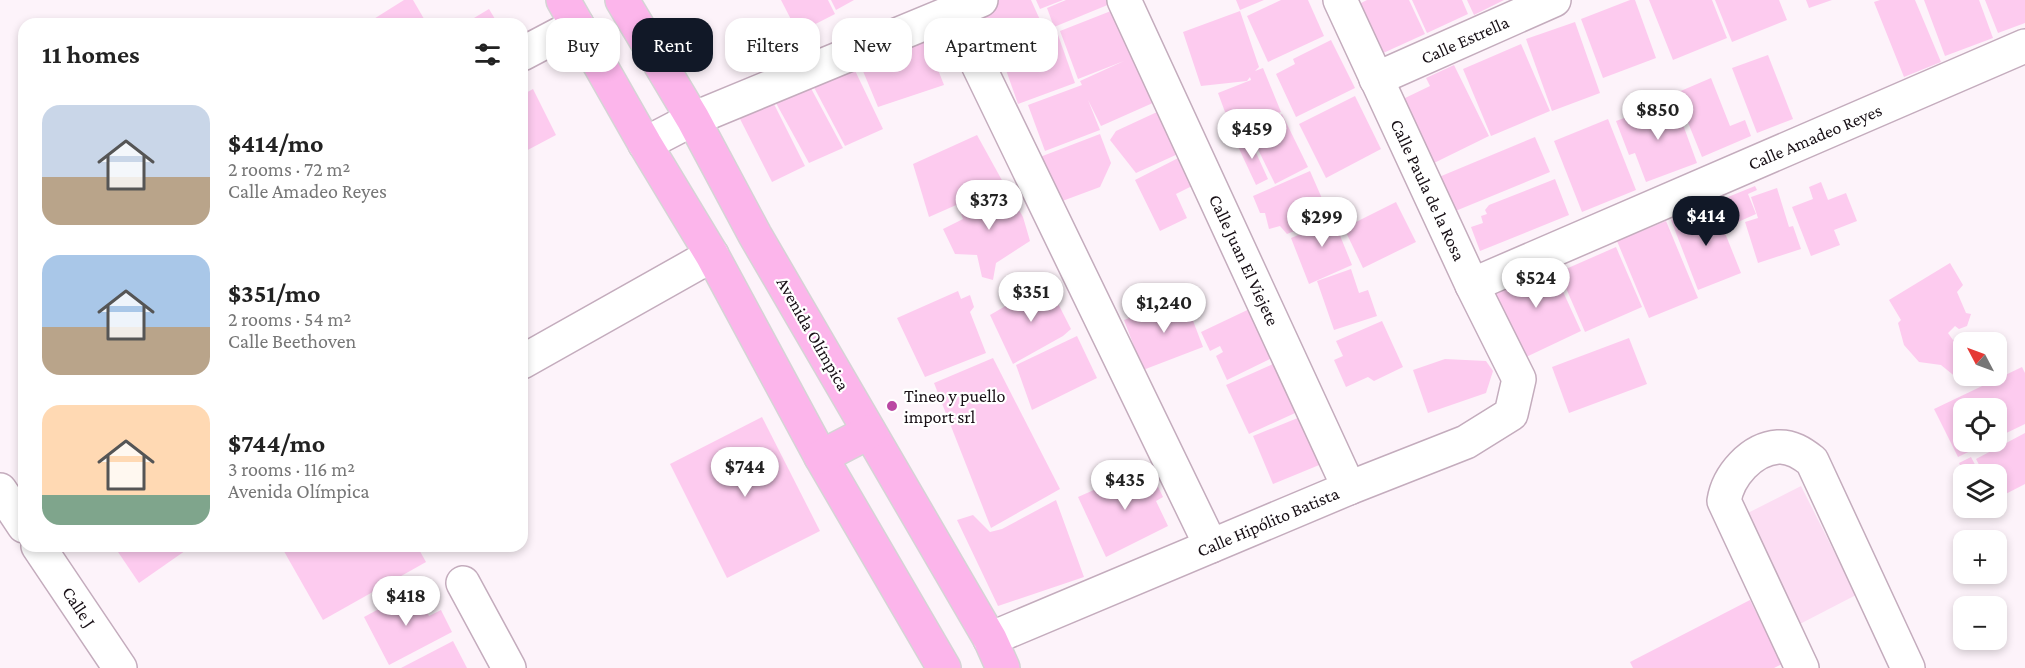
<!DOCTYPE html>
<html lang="en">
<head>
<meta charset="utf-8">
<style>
  :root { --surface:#fff; --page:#f2f2f2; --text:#222; --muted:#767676; --accent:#111827 }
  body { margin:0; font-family:"Crimson Pro",serif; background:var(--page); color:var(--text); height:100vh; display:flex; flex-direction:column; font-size:22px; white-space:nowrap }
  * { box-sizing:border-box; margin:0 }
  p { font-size:20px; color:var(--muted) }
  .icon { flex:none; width:33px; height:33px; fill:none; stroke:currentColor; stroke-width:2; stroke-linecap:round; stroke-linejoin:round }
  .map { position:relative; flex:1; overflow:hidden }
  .side { position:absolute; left:18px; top:18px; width:510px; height:534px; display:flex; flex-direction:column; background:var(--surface); border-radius:18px; box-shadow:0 3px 9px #0003 }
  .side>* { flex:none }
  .top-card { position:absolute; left:546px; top:18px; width:570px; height:54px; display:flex; gap:12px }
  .needle { width:39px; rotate:311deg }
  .fabs { position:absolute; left:1953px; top:332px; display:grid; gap:12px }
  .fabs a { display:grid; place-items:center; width:54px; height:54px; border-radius:12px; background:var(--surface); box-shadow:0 3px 9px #0003; font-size:30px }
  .price { position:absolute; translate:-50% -51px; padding:0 14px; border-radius:21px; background:#fff; color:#222; font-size:20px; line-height:39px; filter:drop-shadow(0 2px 3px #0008) }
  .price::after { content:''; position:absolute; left:50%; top:36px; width:18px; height:14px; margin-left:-9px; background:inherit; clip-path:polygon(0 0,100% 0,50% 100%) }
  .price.current { background:var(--accent); color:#fff }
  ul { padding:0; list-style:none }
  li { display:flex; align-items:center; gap:18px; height:150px; padding:0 24px }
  li span { display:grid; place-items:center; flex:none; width:168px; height:120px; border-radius:18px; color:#555 }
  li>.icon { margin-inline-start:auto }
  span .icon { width:72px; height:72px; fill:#fffc; stroke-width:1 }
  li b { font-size:26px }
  h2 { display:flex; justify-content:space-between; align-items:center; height:72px; padding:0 24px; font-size:26px }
  .tag { padding:0 21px; border-radius:18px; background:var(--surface); box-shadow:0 3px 9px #0003; font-size:21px; line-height:54px }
  .tag.current { background:var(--accent); color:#fff }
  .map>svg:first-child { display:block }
  .green { fill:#fcddf3 }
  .building { fill:#fdcbef }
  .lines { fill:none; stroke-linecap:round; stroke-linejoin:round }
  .minor-casing { stroke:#c4acbd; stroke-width:36 }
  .major-casing { stroke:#d5d4d5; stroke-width:36 }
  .minor { stroke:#fff; stroke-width:33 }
  .major { stroke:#fcb5eb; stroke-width:33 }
  .poi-dot { fill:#ba48a3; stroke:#fff; stroke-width:2 }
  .labels { text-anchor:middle; stroke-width:4.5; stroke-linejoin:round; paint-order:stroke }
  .street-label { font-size:18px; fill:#181016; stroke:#fff }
  .poi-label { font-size:18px; fill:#181016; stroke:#fff; text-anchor:start }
</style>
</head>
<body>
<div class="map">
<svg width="2025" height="668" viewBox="0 0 2025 668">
  <rect width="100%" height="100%" fill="#fdf3fa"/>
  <polygon class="green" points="1801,486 1856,595 1796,626 1740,517"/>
  <g class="building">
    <polygon points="404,0 413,0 427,24 370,24 369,22"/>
    <polygon points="781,0 828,0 835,14 798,33"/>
    <polygon points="831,0 854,0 836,10"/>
    <polygon points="995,0 1031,0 1045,31 999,52 978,8"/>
    <polygon points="1036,0 1063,0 1040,9"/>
    <polygon points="1066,0 1108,0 1110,4 1054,27 1047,8"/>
    <polygon points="1236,0 1264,0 1240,10"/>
    <polygon points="1281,0 1308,0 1324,36 1268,62 1247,16"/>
    <polygon points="1367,0 1409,0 1425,34 1381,54 1359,4"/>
    <polygon points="1412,0 1462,0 1468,14 1427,33"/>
    <polygon points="1467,0 1504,0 1474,15"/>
    <polygon points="1630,0 1635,0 1656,58 1603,78 1581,19"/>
    <polygon points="1649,0 1712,0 1727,38 1673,60"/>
    <polygon points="1715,0 1779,0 1787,20 1732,42"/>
    <polygon points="1806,0 1832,0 1809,8"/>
    <polygon points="1880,0 1915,0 1941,62 1904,77 1874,2"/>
    <polygon points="1924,0 1979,0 1993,38 1945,56"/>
    <polygon points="1985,0 2025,0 2025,23 1998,33"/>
    <polygon points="489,9 498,24 464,24"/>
    <polygon points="1116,9 1155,102 1101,126 1088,100 1100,130 1045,151 1028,105 1082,85 1080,81 1124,61 1078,79 1060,31"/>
    <polygon points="1240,11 1259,67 1255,71 1263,68 1281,112 1232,131 1218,93 1251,80 1250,77 1247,81 1201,86 1183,32"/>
    <polygon points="1575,22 1600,93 1552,111 1526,39"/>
    <polygon points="921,26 944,85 878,107 855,52"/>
    <polygon points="1057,32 1075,83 1018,104 1000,53"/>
    <polygon points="1331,40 1355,88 1296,117 1276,74 1295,64 1293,59"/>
    <polygon points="1521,44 1550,111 1491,136 1463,69"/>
    <polygon points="1768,55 1793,119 1757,133 1732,68"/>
    <polygon points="849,58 883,129 845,146 808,76"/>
    <polygon points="1454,65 1489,136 1434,163 1403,99 1430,86 1426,78"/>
    <polygon points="1711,78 1730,126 1745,120 1751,136 1702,157 1676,93"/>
    <polygon points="806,79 843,148 809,163 771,94"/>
    <polygon points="533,89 556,135 522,153 522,95"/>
    <polygon points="1355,96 1381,149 1326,178 1299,124"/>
    <polygon points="771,98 805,166 772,182 737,113"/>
    <polygon points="1674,100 1697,163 1646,182 1635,153 1629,155 1616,121"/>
    <polygon points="1170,106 1189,149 1136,173 1110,140 1116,131"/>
    <polygon points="1282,114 1308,167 1275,184 1249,131"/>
    <polygon points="1608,119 1636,190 1582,212 1554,141"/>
    <polygon points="1100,134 1111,163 1100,187 1057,203 1040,157"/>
    <polygon points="977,135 1004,184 929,217 913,164"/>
    <polygon points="1248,135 1268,179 1256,185 1235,140"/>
    <polygon points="1535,137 1550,172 1453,212 1439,177"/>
    <polygon points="1190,152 1204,180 1176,194 1187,218 1160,231 1135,180"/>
    <polygon points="1310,171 1324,203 1306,210 1312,224 1287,234 1280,226 1269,229 1265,213 1260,213 1253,196"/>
    <polygon points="1555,179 1569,215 1480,251 1471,227 1483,223 1481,216 1487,214 1485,210 1489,205"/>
    <polygon points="1821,182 1828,200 1846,193 1857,221 1834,230 1840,245 1811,256 1792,207 1813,199 1809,187"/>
    <polygon points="1755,186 1757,190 1748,194 1756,214 1738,222 1728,197"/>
    <polygon points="1777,188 1789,227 1793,226 1801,249 1758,263 1745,222 1758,218 1751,197"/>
    <polygon points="1007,189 1023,217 1030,241 996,263 993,280 982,277 977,255 955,254 943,229 963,219 959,209"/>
    <polygon points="1396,202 1416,242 1363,268 1344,228"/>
    <polygon points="1713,203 1741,273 1698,290 1671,220"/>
    <polygon points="1328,206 1352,265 1309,284 1291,238 1318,227 1312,213"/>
    <polygon points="1666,221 1698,298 1649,318 1617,241"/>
    <polygon points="1616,247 1642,307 1585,332 1559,272"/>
    <polygon points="1549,261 1581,331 1524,358 1491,287"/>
    <polygon points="1950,263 1963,285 1957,292 1966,313 1971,314 1967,326 1959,329 1955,326 1948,333 1953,340 1963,338 1967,342 1964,342 1964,371 1957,378 1941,365 1919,362 1904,345 1898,323 1901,320 1889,300"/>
    <polygon points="1351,269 1359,293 1368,290 1377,316 1334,330 1317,281"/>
    <polygon points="1047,282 1071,329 1063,336 1013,364 990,315"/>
    <polygon points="958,291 961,299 970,295 974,307 970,312 986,353 925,377 897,318"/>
    <polygon points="1184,297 1203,347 1143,370 1124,320"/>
    <polygon points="1260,304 1282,353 1227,380 1216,356 1223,352 1220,346 1210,351 1201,332"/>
    <polygon points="1382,321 1403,367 1374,381 1368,377 1346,387 1334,360 1343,356 1336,341"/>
    <polygon points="1077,336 1097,378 1032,410 1016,365"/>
    <polygon points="1629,338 1647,384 1569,413 1552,367"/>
    <polygon points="993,358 1060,489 991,528 934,383"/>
    <polygon points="1284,359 1306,408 1249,434 1226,385"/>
    <polygon points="1445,359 1486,361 1493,371 1486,393 1428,413 1413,370"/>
    <polygon points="2022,367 2025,373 2025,424 1996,438 1996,408 1964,408 1964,441 1991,441 1958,457 1934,409"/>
    <polygon points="1310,413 1329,461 1273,484 1253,436"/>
    <polygon points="762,417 820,531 727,578 670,464"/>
    <polygon points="2025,433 2025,484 1996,499 1996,474 1984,474 1976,459"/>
    <polygon points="1971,457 1980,474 1964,474 1959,463"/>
    <polygon points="1148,466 1163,497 1156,501 1168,526 1106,557 1078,497"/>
    <polygon points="1056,500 1084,577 998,606 957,520 973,515 990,532 1002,529"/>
    <polygon points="114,546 192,546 139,583"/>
    <polygon points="281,546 417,546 426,562 323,620"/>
    <polygon points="416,589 429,616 441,610 452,632 389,665 364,617"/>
    <polygon points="1750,600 1782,664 1774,668 1633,668 1630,662"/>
    <polygon points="453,641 467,668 401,668"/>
  </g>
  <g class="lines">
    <defs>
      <g id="minor">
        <polyline points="1124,0 1349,488"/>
        <polyline points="953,13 1211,546"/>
        <polyline points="522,54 577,25"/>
        <polyline points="1376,79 1554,0"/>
        <polyline points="645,144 693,119 981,0"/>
        <polyline points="1472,285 2025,46"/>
        <polyline points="522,362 712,255"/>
        <polyline points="0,490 24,526"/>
        <polyline points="38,546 120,668"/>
        <polyline points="463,583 509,668"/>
        <polyline points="990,639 1349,488 1466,442 1511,414 1519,379 1472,285 1340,0"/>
        <path d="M1802,668L1724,501C1728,476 1751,449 1778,447C1791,446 1802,453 1812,461L1908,668"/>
      </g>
      <g id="major">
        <polyline points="563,0 645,144 712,255 821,457 944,668"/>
        <polyline points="622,0 693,119 755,235 990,639 1003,668"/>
        <polyline points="821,457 869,432"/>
      </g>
    </defs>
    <use href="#minor" class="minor-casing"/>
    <use href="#major" class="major-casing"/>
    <use href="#minor" class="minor"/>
    <use href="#major" class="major"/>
  </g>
  <circle class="poi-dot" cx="892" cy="406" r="6"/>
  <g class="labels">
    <g class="street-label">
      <text transform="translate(1465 40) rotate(-24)" y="6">Calle Estrella</text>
      <text transform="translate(1815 137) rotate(-23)" y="6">Calle Amadeo Reyes</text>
      <text transform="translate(1428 190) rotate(65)" y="6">Calle Paula de la Rosa</text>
      <text transform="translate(1244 260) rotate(65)" y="6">Calle Juan El Viejete</text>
      <text transform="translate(813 334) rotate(60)" y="6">Avenida Olímpica</text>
      <text transform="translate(1268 522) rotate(-23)" y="6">Calle Hipólito Batista</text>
      <text transform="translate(79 607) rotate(56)" y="6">Calle J</text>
    </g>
    <g class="poi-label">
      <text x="904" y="402">Tineo y puello<tspan x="904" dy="21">import srl</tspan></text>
    </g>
  </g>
</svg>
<div class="fabs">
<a><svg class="needle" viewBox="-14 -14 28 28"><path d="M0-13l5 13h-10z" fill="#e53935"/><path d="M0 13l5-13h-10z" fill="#767676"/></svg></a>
<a><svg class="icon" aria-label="locate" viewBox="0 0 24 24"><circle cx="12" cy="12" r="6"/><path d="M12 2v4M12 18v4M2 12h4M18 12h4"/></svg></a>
<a><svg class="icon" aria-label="layers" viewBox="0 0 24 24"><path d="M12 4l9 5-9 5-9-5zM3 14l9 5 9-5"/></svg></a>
<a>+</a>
<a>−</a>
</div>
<b class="price" style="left:1658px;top:141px">$850</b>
<b class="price" style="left:1252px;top:160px">$459</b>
<b class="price" style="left:989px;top:231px">$373</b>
<b class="price current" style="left:1706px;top:247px">$414</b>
<b class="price" style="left:1322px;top:248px">$299</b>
<b class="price" style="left:1536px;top:309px">$524</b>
<b class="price" style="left:1031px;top:323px">$351</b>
<b class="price" style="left:1164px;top:334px">$1,240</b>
<b class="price" style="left:745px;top:498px">$744</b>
<b class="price" style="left:1125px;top:511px">$435</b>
<b class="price" style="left:406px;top:627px">$418</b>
<div class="top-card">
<a class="tag">Buy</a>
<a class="tag current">Rent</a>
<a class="tag">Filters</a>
<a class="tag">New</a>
<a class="tag">Apartment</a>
</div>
<section class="side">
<h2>11 homes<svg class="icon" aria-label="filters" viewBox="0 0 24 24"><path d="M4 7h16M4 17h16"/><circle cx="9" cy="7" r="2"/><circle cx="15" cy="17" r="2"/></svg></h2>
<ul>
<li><span style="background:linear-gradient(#c9d6e8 60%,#b9a48a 0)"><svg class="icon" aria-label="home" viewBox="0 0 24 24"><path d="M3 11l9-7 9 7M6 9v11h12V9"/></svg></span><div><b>$414/mo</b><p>2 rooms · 72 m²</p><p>Calle Amadeo Reyes</p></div></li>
<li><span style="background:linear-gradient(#a9c7e8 60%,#b9a48a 0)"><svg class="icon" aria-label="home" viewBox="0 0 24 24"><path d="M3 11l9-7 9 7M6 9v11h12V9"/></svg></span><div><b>$351/mo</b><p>2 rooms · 54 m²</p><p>Calle Beethoven</p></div></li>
<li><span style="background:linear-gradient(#ffd9b3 75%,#7fa58c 0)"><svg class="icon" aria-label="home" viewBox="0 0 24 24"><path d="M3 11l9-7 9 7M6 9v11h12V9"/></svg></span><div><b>$744/mo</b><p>3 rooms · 116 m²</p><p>Avenida Olímpica</p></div></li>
</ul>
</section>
</div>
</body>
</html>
